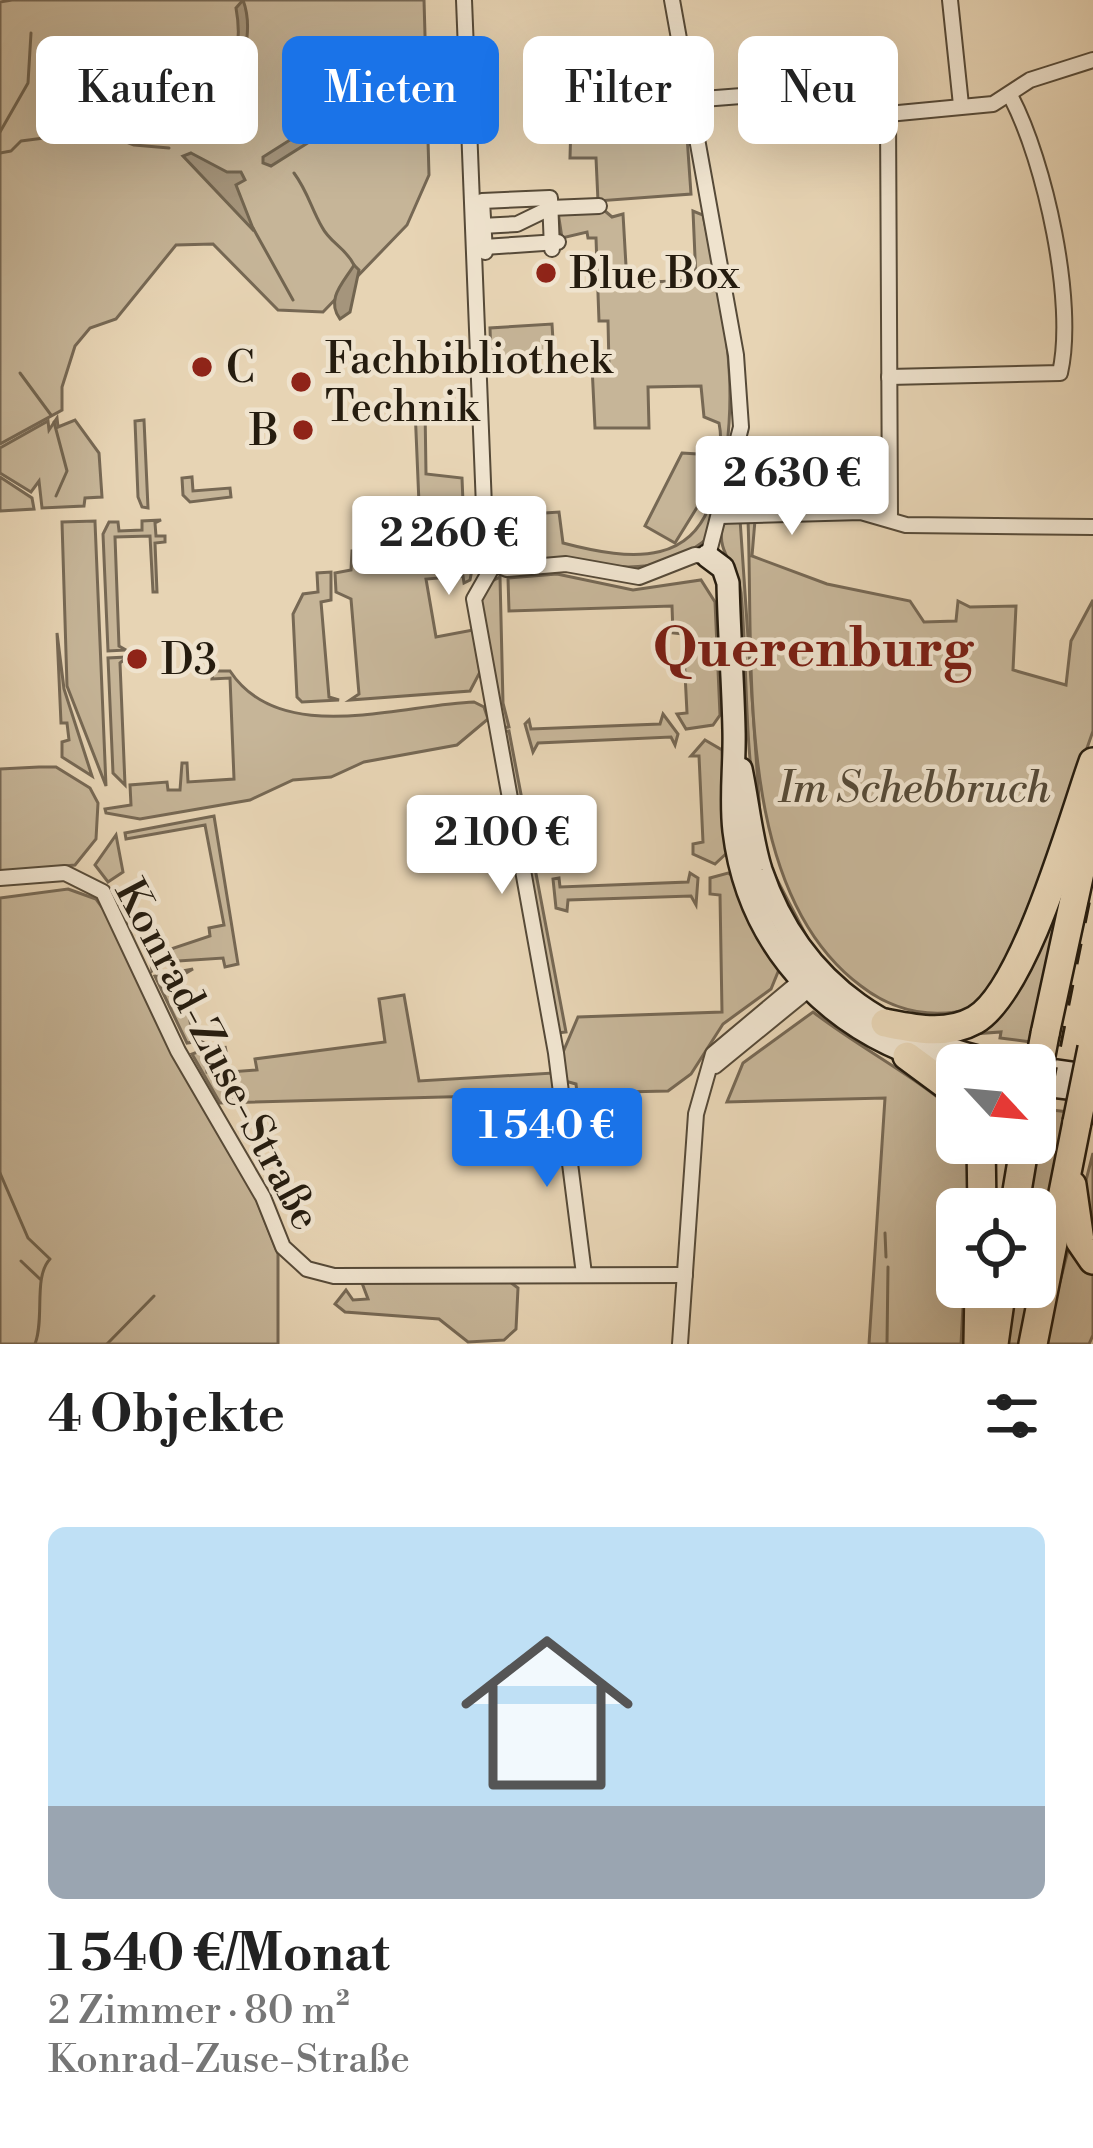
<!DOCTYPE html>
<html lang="de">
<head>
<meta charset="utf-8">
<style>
  :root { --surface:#fff; --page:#f2f2f2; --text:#222; --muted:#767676; --line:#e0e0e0; --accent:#1a73e8 }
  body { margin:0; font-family:"Libre Bodoni",serif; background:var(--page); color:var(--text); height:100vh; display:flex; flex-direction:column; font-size:45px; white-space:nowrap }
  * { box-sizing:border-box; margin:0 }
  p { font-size:39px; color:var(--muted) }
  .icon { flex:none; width:66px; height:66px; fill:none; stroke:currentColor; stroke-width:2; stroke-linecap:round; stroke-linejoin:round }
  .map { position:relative; height:1344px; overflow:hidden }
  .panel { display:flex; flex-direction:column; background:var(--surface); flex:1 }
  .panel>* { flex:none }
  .hud { position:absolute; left:36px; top:36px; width:1023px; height:108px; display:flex; gap:24px }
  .needle { width:78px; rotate:116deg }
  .controls { position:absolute; left:936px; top:1044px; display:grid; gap:24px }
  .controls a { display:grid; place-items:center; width:120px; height:120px; border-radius:18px; background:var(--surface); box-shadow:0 12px 48px #0002; font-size:60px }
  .price { position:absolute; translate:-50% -102px; padding:0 27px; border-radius:12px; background:#fff; color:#222; font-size:39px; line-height:78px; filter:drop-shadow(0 3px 6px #0008) }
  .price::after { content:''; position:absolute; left:50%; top:72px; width:36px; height:27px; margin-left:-18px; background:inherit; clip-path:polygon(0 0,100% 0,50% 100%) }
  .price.active { background:var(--accent); color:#fff }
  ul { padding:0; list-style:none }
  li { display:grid; align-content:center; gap:24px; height:636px; padding:0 48px }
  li+li { border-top:3px solid var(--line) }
  li span { display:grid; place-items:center; height:372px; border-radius:18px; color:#555 }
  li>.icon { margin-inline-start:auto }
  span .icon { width:216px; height:216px; fill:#fffc; stroke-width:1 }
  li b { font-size:51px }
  h2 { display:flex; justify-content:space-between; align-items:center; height:144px; padding:0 48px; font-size:51px }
  .pill { padding:0 42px; border-radius:18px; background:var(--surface); box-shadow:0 12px 48px #0002; font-size:42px; line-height:108px }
  .pill.active { background:var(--accent); color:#fff }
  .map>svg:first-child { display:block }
  .green { fill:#c6b598; stroke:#766854; stroke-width:3 }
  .water { fill:#a5957c; stroke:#726550; stroke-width:3 }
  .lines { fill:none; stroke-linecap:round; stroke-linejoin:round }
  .stream { stroke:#726550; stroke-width:3 }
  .street-casing { stroke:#564a38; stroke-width:18 }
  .secondary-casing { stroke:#251c0f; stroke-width:26 }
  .highway-casing { stroke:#251c0f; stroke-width:32 }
  .street { stroke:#efe3ce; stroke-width:14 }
  .secondary { stroke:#efe3ce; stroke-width:21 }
  .highway { stroke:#e7d4b4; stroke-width:27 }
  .rail { stroke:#251c0f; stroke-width:3; stroke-dasharray:21 21; stroke-linecap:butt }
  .highway-bridge-casing { stroke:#251c0f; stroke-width:32; stroke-linecap:butt }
  .highway-bridge { stroke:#e7d4b4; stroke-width:27 }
  .poi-dot { fill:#8f2418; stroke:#efe3ce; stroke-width:4.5 }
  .labels { text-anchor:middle; stroke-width:9; stroke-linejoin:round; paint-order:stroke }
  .poi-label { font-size:42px; fill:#251c0f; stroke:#efe3ce; text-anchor:start }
  .park-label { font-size:42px; font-style:italic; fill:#554a38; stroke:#efe3ce }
  .street-label { font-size:42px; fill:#251c0f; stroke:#efe3ce }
  .district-label { font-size:54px; font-weight:bold; fill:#7a1f14; stroke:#efe3ce }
</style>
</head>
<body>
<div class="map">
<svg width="1093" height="1344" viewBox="0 0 1093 1344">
  <rect width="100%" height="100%" fill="#e7d4b4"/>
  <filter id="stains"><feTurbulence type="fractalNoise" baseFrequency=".00167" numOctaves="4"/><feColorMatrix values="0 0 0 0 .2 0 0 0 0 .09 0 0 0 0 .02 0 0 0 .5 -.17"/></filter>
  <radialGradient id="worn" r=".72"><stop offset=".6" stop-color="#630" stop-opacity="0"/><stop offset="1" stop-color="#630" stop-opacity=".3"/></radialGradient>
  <g class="green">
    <polygon points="12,0 424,0 429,175 407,225 323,312 278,310 213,244 176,245 116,319 90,328 75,346 62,387 62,410 0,444 0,2"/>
    <polygon points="614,120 615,127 624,127 624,136 665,133 665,121 686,122 691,194 598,201 596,158 570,158 571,122"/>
    <path d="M605,211L612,217L623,214L627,283L696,280L693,211L703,215C731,344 744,408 708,538C643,592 588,552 516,561L512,560L545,513L559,512L563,543C631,561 703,569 716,479C719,460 723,442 719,423L704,417L701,386L648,387L649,428H595L592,366H609L608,321H599L596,238H588L587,232L562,238L558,212Z"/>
    <polygon points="552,324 554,357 491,360 490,328"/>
    <polygon points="425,407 426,474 462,478 465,550 421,551 415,408"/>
    <polygon points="57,418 58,427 75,420 99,453 102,497 85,498 84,506 42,508 39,481 31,492 0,473 0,448 48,421 49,430"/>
    <polygon points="144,420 148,508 142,507 138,497 135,421"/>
    <polygon points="682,453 713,455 709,488 675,543 645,526"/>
    <polygon points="0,477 32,498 34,509 0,511"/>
    <polygon points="192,477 193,491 230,488 231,497 190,502 183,495 182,478"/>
    <path d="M740,519L761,829L771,868L810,943C735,840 752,714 741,593C738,565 715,553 723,524Z"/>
    <polygon points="161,520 155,523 156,536 165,536 165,542 155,543 157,592 153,592 150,536 115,537 119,646 126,650 108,651 103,534 109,522 118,522 119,531 142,530 142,521"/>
    <path d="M748,520H755L752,556L827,584L910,601L924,622L956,621L958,601L970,607L1016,606L1013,670L1066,685L1071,641L1093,600V731L1010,967L960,1019L956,1012C921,1017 888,1007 861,986C733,891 754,663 748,520Z"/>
    <polygon points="95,521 95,522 106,786 67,686 62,522"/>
    <polygon points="380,550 388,556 475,554 470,580 464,583 463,576 426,579 436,637 473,630 480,672 470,691 350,700 359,694 351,599 336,592 335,573 351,570 352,551"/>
    <polygon points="331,572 331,600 321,602 329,697 339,700 302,702 297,697 293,614 303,594 318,592 317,573"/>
    <polygon points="557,574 633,590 701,580 715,602 720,715 713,725 686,729 677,714 687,713 683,634 673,633 672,606 509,611 508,578"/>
    <polygon points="500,577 503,703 509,727 500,728 480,602 490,582"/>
    <polygon points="57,633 64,689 92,776 62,757 62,742 69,740 67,723 61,723"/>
    <polygon points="127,657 120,663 125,785 113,773 108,658"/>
    <path d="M213,671H230C280,747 398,705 474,702L484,707L488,719L457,745L364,762L331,777L293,780L250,800L140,819L106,813L105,809L131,805L130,785L167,782L168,790H180L182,763H187L188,782L234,779L230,678L212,679Z"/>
    <polygon points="663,714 678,734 675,745 671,737 538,743 533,752 525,724 529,720 531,729 660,724"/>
    <polygon points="509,731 566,1032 557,1033 501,732"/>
    <polygon points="705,740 722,750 729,851 715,864 693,854 693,844 703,842 699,756 691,756"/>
    <polygon points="39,767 56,767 90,788 98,803 96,839 75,865 0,872 0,769"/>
    <polygon points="1093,770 1031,1042 1000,1038 1001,1032 972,1034"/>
    <polygon points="214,816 238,964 225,967 223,958 163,962 152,971 150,956 210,936 209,928 224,925 205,825 126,839 125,833"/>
    <polygon points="116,835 123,872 108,882 95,865"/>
    <polygon points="690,873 698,878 696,905 691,896 568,900 567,911 556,908 553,879 559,878 560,887 688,882"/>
    <polygon points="728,873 736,878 780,967 771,989 723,1024 691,1074 668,1091 577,1093 576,1084 565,1081 561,1057 578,1017 722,1012 720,895 710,894 710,878"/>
    <polygon points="68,889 96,899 107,914 190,1084 255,1196 278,1254 278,1344 0,1344 0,898"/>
    <polygon points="193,969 181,976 193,1036 201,1041 187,1043 155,976"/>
    <polygon points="404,995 419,1081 553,1073 556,1094 220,1103 192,1054 203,1050 207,1072 225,1070 225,1046 230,1072 257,1070 255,1059 385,1042 379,999"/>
    <path d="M813,1012C860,1048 912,1074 957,1113V1143L968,1147V1209H957V1287H964L961,1344H869L885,1098L727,1102L743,1063Z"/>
    <polygon points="1043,1109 1069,1112 1035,1286 1035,1209 1025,1209"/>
    <polygon points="1093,1153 1093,1335 1089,1344 1044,1344"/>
    <polygon points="510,1282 518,1288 516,1329 504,1340 468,1342 439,1319 345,1312 335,1304 346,1290 353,1300 368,1299 362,1283"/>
    <polygon points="1013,1287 1035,1287 1023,1344 1005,1344"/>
  </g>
  <g class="water">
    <path d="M243,0C260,45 227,116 182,134L181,128C220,87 247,67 236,8Z"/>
    <polygon points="353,100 363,102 360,110 271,166 263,163 263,157"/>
    <polygon points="191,153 227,172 241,172 245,180 236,185 254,231 183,156"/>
    <path d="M354,265L359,270L350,312L340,319C325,299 344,282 354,265Z"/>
  </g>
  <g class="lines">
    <g class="stream">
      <polyline points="0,132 28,83 31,33"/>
      <polyline points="0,153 11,151 21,141 98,131 134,145 169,148"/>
      <path d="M294,173C308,192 311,208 322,227C330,243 346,248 354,265"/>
      <polyline points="253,228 293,300"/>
      <polyline points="20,373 51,415"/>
      <polyline points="54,422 67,471 56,496"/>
      <path d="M0,1173L28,1238L50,1259C33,1277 45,1318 35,1344"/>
      <polyline points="885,1233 886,1257"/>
      <polyline points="21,1261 40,1279"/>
      <polyline points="107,1344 154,1296"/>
      <polyline points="887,1344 888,1267"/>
    </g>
    <defs>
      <g id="street">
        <polyline points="464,0 485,532 494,564"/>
        <polyline points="950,0 961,105"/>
        <polyline points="690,100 792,92 888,114 993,104 1030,80 1093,60"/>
        <polyline points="888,114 890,517"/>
        <polyline points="481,226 517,224 550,208 599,206"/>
        <polyline points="484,247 558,242"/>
        <polyline points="485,252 482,201 550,198 552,249"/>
        <path d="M889,377L1060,373C1076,302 1045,162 1011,97"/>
        <polyline points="720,516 861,512 906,525 1093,527"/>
        <polyline points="494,564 507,569 566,564 639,577 695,555 707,556 710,548 741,427 736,355 672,0"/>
        <polyline points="494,564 474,599 556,1053 584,1274"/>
        <polyline points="0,878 65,873 103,892 178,1051 263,1197 283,1247 307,1269 334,1276 685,1275"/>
        <polyline points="715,1066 813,986"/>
        <polyline points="680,1344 696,1114 713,1054 805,977"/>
      </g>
      <g id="secondary">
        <path d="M707,556L723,568L728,583C729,632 733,681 734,730C735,764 730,797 734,831C749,955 839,1040 957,1068"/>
        <path d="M741,769C748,802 751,838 761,870C802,991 895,1042 1013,1065"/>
        <polyline points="1035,1068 1093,1076"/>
        <polyline points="1035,1084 1093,1091"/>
      </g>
      <g id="highway">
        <path d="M885,1023C916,1029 946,1036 975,1020C1025,991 1072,821 1093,762"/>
        <polyline points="1045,1034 1093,812"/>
        <polyline points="907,1056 957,1093"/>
        <polyline points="981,1143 982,1209"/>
        <polyline points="1072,1185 1080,1241 1093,1260"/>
        <polyline points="1014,1209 1025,1143"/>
        <polyline points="978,1344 979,1287"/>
        <polyline points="994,1344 1002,1287"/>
        <polyline points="1033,1344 1077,1122"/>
      </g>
    </defs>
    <use href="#street" class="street-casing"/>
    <use href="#secondary" class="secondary-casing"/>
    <use href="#highway" class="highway-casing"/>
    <use href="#street" class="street"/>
    <use href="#secondary" class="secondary"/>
    <use href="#highway" class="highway"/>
    <polyline class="rail" points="1044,1129 1093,884"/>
    <defs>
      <g id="highway-bridge">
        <polyline points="1035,1087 1045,1034"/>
        <polyline points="1077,1122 1092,1048"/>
      </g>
    </defs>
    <use href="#highway-bridge" class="highway-bridge-casing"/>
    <use href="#highway-bridge" class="highway-bridge"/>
  </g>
  <g class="poi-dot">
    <circle cx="546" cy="273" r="12"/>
    <circle cx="202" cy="367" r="12"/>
    <circle cx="301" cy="382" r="12"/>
    <circle cx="303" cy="430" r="12"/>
    <circle cx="137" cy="659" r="12"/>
  </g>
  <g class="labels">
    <g class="poi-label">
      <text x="570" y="288">Blue Box</text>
      <text x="325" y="373">Fachbibliothek<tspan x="325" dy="48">Technik</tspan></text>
      <text x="226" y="382">C</text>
      <text x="279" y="445" text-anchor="end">B</text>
      <text x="161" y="674">D3</text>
    </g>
    <g class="park-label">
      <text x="914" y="802">Im Schebbruch</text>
    </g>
    <g class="street-label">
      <text transform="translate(219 1054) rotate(62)" y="15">Konrad-Zuse-Straße</text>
    </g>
    <g class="district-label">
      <text x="813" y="666">Querenburg</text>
    </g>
  </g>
  <rect width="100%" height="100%" filter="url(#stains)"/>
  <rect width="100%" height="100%" fill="url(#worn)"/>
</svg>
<div class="controls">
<a><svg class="needle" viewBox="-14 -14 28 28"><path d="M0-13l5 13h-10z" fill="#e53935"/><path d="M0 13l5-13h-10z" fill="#767676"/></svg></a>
<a><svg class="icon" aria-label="locate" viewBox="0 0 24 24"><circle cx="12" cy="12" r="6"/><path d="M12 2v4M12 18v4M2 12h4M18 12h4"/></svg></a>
</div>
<b class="price" style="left:792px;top:538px">2 630 €</b>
<b class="price" style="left:449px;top:598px">2 260 €</b>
<b class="price" style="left:502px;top:897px">2 100 €</b>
<b class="price active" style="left:547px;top:1190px">1 540 €</b>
<div class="hud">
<a class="pill">Kaufen</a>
<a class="pill active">Mieten</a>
<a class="pill">Filter</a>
<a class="pill">Neu</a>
</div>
</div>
<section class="panel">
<h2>4 Objekte<svg class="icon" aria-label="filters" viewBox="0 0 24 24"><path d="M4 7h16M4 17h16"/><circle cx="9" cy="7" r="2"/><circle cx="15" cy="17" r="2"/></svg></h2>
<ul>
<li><span style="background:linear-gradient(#bfe0f5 75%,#9aa5b1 0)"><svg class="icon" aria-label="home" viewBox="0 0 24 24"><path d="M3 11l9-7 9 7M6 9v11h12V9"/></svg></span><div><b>1 540 €/Monat</b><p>2 Zimmer · 80 m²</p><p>Konrad-Zuse-Straße</p></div></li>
</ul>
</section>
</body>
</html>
